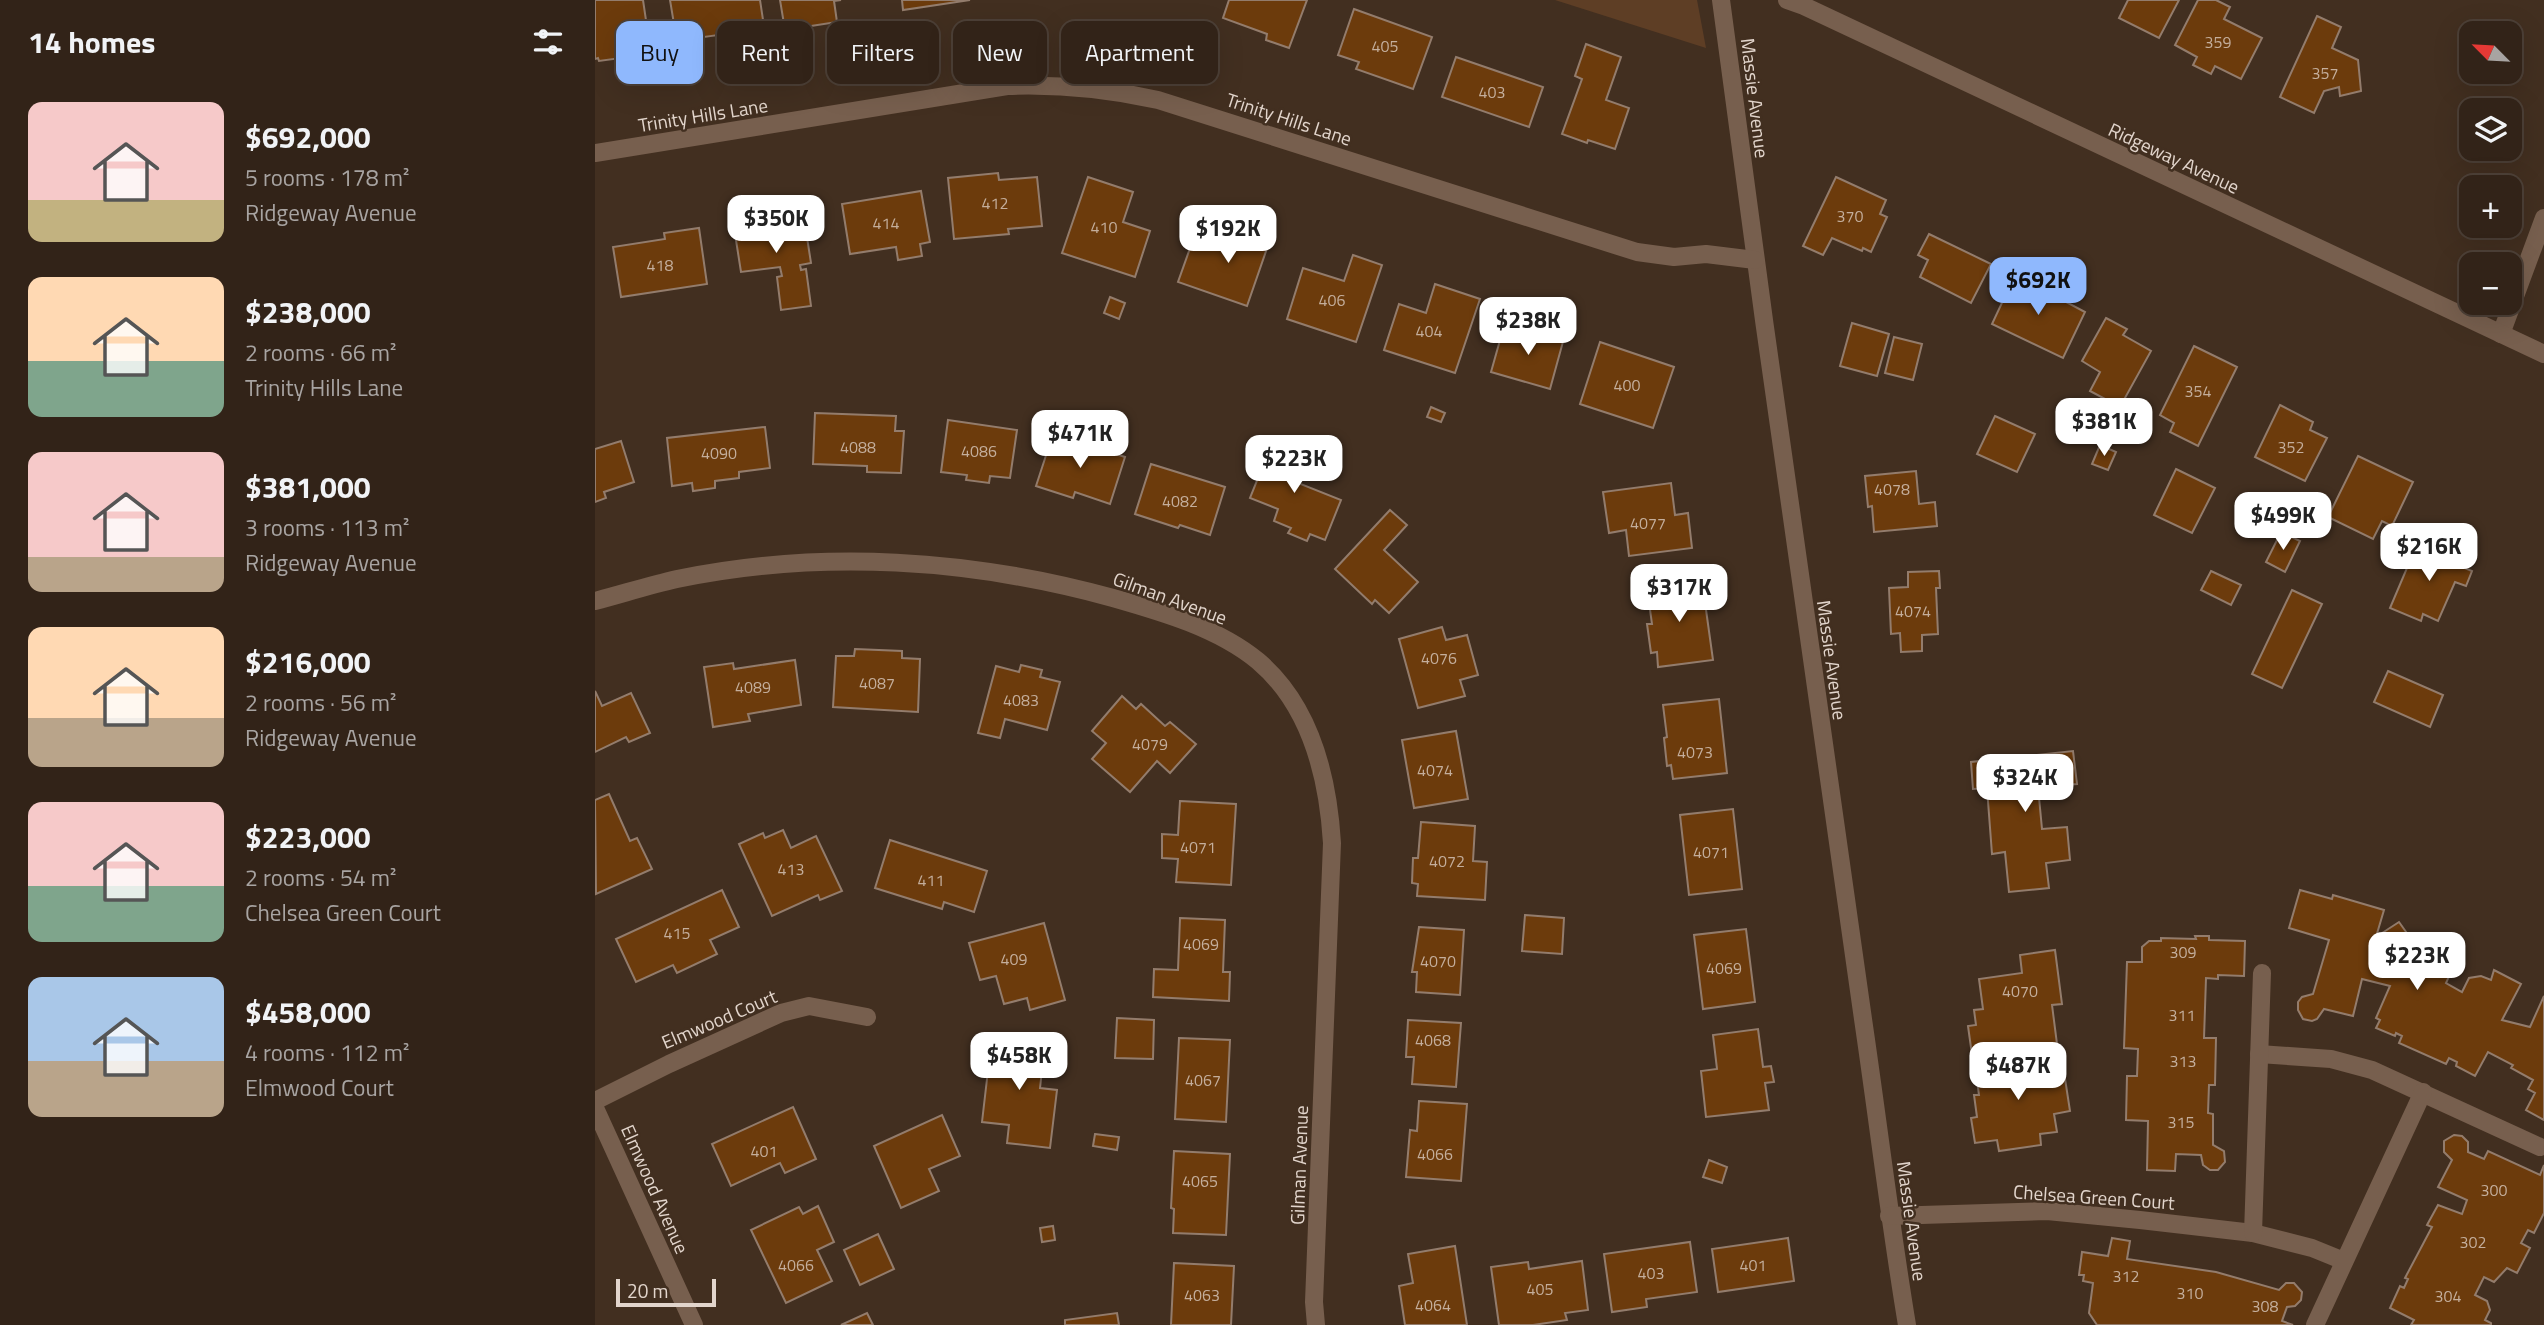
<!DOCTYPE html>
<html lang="en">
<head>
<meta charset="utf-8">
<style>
  :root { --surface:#322318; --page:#3a2b21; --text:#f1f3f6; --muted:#a8a4a2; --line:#4d4037; --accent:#8fb8fd }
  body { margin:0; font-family:"Titillium Web",sans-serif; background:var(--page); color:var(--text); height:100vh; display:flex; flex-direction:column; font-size:26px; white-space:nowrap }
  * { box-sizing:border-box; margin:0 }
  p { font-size:23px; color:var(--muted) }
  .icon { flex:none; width:38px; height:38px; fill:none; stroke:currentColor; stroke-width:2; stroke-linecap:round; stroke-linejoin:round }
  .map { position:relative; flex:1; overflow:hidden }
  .panel { display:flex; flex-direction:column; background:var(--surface); width:595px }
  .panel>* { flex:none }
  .banner { position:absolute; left:21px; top:21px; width:665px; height:63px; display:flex; gap:14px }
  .needle { width:46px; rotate:294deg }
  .fabs { position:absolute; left:1864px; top:21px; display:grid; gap:14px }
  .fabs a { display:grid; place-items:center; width:63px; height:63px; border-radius:14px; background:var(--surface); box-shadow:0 7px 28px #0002,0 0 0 2px var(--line); font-size:35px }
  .scale { position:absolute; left:21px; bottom:18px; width:100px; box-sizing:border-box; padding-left:7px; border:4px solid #e2d5cc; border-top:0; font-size:19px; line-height:24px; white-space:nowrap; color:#e2d5cc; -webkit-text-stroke:5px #422f20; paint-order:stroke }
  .price { position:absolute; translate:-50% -60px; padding:0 16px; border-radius:14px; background:#fff; color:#222; font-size:23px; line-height:46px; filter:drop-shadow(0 2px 4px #0008) }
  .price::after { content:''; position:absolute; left:50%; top:42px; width:21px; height:16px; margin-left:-10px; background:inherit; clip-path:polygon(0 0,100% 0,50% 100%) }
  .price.on { background:var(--accent); color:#111 }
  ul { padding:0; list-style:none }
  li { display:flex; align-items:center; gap:21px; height:175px; padding:0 28px }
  li span { display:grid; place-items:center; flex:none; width:196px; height:140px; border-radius:14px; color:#555 }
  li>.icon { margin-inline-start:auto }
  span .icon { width:84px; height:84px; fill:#fffc; stroke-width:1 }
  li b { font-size:30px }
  h2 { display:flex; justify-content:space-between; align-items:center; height:84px; padding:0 28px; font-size:30px }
  .tag { padding:0 24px; border-radius:14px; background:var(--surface); box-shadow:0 7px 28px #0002,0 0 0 2px var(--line); font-size:24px; line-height:63px }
  .tag.on { background:var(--accent); color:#111 }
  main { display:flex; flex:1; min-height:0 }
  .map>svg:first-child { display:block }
  .green { fill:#5e3e25 }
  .building { fill:#6c3b0c; stroke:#937c6c; stroke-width:2 }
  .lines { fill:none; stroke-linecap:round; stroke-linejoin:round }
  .lane { stroke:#775f4e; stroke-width:18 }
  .street { stroke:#775f4e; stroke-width:18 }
  .labels { text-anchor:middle; stroke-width:5; stroke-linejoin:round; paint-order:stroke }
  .number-label { font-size:16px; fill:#c4ae9c }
  .street-label { font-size:19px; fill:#e2d5cc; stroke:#422f20 }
</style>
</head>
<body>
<main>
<section class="panel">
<h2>14 homes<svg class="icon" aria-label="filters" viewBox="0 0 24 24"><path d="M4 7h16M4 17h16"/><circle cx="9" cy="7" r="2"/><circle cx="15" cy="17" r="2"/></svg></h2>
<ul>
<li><span style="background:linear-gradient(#f6c9c9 70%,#c2b280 0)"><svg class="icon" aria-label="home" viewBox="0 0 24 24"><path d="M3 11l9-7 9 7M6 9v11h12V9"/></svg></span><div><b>$692,000</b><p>5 rooms · 178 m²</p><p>Ridgeway Avenue</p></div></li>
<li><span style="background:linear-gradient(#ffd9b3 60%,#7fa58c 0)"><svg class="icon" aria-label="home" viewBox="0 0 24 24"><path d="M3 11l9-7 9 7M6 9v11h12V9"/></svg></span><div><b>$238,000</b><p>2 rooms · 66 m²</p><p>Trinity Hills Lane</p></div></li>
<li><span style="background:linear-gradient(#f6c9c9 75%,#b9a48a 0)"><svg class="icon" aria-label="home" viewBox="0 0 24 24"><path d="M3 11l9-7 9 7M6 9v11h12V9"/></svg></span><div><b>$381,000</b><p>3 rooms · 113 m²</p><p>Ridgeway Avenue</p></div></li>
<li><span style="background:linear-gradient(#ffd9b3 65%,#b9a48a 0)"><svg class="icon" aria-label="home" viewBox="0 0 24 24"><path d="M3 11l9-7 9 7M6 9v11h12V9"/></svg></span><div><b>$216,000</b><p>2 rooms · 56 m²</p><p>Ridgeway Avenue</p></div></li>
<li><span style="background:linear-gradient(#f6c9c9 60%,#7fa58c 0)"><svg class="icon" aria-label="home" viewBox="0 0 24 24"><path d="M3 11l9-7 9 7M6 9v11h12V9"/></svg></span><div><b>$223,000</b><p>2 rooms · 54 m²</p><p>Chelsea Green Court</p></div></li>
<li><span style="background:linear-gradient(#a9c7e8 60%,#b9a48a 0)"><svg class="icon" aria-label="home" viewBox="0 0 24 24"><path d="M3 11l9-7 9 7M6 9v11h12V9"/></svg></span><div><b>$458,000</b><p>4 rooms · 112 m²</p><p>Elmwood Court</p></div></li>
</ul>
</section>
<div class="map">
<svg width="1949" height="1325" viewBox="0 0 1949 1325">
  <rect width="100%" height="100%" fill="#422f20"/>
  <polygon class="green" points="960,0 1102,0 1111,48"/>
  <g class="building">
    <polygon points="0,0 48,0 56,54 4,61 3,58 0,59"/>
    <polygon points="75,0 165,0 170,33 138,38 137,33 102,38 101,33 81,36"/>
    <polygon points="185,0 246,0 239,1 242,22 190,30"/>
    <polygon points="307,0 375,0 308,10"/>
    <polygon points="634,0 712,0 694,48 671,40 672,34 628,18"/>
    <polygon points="1533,0 1584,0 1564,38 1524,18"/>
    <polygon points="1603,0 1621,0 1635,7 1629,19 1667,38 1646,79 1620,66 1616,74 1598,65 1602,57 1580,45"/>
    <polygon points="759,9 837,37 818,89 761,69 764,62 743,55"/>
    <polygon points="1722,16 1746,27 1737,48 1763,60 1766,91 1745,96 1744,87 1729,91 1719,113 1685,97"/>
    <polygon points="991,44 1026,57 1011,100 1034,108 1020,149 993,140 992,143 967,134 987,79 980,76"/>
    <polygon points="861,57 948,87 934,127 847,97"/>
    <polygon points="403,173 404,180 442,177 447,226 413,229 414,234 359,239 353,178"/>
    <polygon points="493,177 538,192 528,222 555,231 540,277 467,253"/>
    <polygon points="1241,177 1291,200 1285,214 1292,217 1276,252 1268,248 1267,251 1237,238 1228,255 1208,246"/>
    <polygon points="326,191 335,242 325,244 327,256 303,260 301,247 255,254 247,204"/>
    <polygon points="196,213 199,233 211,231 216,263 205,265 206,270 211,269 216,306 186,310 182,277 187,276 185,267 146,272 138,221"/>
    <polygon points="648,220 678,231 652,306 583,282 599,237 638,251"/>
    <polygon points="104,228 112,284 26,297 18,247 70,239 69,233"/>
    <polygon points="1334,234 1396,264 1376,303 1325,277 1333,260 1323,255"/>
    <polygon points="758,255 787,265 761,342 692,319 708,268 749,281"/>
    <polygon points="1420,275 1490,312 1468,358 1397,324"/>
    <polygon points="840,284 885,299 860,373 789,350 804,304 831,313"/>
    <polygon points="515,297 530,303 524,319 509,313"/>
    <polygon points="1511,318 1532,329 1528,335 1556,351 1525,407 1495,391 1505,372 1487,361"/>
    <polygon points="1257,323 1294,334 1282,376 1245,366"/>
    <polygon points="909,326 946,336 947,332 969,338 955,389 896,372"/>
    <polygon points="1299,337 1327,344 1318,380 1290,373"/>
    <polygon points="1005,342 1079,367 1058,428 985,404"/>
    <polygon points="1599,346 1642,367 1603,446 1575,432 1579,423 1565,415"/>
    <polygon points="1685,405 1718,422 1715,430 1732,438 1710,481 1660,457"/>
    <polygon points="836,407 850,413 846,422 832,417"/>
    <polygon points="220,413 301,416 300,431 309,431 306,473 272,472 272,466 218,464"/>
    <polygon points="1400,416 1440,434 1422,472 1382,454"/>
    <polygon points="353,420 422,430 415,478 395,476 394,483 371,480 372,475 346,472"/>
    <polygon points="170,427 175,468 144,472 144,478 120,481 120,488 98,491 97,483 77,486 72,438"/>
    <polygon points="458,434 530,457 515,504 480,492 478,498 441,486"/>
    <polygon points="26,441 39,482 9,492 11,498 0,502 0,449"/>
    <polygon points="678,441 709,454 698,481 746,500 730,540 715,534 712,541 693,533 696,528 679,521 683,509 655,498"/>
    <polygon points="1505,445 1521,452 1513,470 1497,464"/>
    <polygon points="1763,456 1818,482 1797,526 1787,521 1778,539 1733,517"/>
    <polygon points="556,464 630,487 615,535 585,525 583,528 540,514"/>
    <polygon points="1581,469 1620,488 1597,533 1559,515"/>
    <polygon points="1321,471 1324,504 1340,502 1342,526 1279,532 1277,506 1273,507 1270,476"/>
    <polygon points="1076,483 1080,515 1093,513 1097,548 1034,556 1031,530 1014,533 1008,492"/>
    <polygon points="795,510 812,525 789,550 823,582 794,613 780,600 777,604 740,569"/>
    <polygon points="1686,532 1705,541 1690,572 1671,562"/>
    <polygon points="1823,542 1869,562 1867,567 1877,571 1871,586 1860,582 1843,621 1828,614 1826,621 1795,608"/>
    <polygon points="1344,571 1345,588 1341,588 1343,634 1327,635 1327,651 1306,652 1305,633 1296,634 1294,588 1313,587 1313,572"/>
    <polygon points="1616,571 1646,585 1636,605 1606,590"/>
    <polygon points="1107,581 1118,660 1063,667 1062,652 1056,653 1052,624 1057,624 1052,588"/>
    <polygon points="1697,590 1727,604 1687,688 1657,674"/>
    <polygon points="847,627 851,640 872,635 883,675 865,680 870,696 823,708 804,639"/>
    <polygon points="260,649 307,651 307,658 325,659 323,712 238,707 241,656 259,656"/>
    <polygon points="200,660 206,705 153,714 155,721 118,727 109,667 138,663 139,669"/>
    <polygon points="426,665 447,670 445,677 465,682 452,730 410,719 405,738 383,733 401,666 424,672"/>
    <polygon points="1793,671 1848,695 1835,727 1779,702"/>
    <polygon points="0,691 7,706 36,693 55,733 34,742 31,737 0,752"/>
    <polygon points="527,696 541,709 546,704 570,726 575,722 601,744 575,773 562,761 535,792 497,759 511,743 497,731"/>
    <polygon points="1124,699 1132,773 1078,779 1076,765 1072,766 1069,738 1072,737 1068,705"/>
    <polygon points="861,731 873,799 819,808 807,740"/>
    <polygon points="1478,751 1482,784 1443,787 1447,829 1472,827 1475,860 1451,863 1454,888 1414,892 1410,852 1397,854 1392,788 1378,789 1376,762"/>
    <polygon points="14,794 35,841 42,838 57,869 1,894 0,800"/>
    <polygon points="585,801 641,804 636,885 581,882 583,859 567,858 567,834 583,835"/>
    <polygon points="1138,809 1147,889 1094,895 1085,815"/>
    <polygon points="826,822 880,826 878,861 892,862 890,900 822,896 823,884 817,883 818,858 823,858"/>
    <polygon points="188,830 196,848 221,836 247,891 225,900 223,895 177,916 144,844 168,833 170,838"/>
    <polygon points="295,840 392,871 379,912 349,902 347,909 280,888"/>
    <polygon points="127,890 144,927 115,940 122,954 82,973 78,965 41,982 21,939"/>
    <polygon points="1705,890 1737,899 1738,895 1789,910 1781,937 1804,922 1819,943 1823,934 1849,946 1843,958 1855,964 1856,972 1851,983 1867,992 1874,978 1886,976 1896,980 1899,970 1926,984 1907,1020 1935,1027 1949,996 1949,1120 1931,1110 1940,1093 1933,1089 1938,1080 1916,1068 1918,1065 1893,1052 1880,1076 1861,1066 1862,1062 1854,1058 1851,1064 1804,1043 1807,1036 1801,1033 1800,1036 1781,1028 1785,1020 1781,1018 1795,986 1767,979 1758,1016 1729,1009 1722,1019 1717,1021 1708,1019 1703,1010 1703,1002 1707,997 1718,994 1734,940 1694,928"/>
    <polygon points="930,915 969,918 967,954 927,951"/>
    <polygon points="585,918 630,920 628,972 635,972 634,1001 558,997 559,969 583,970"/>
    <polygon points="449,923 470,1000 435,1010 432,998 409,1004 401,976 385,980 374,943"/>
    <polygon points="824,927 869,930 865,995 821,992 822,972 817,972"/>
    <polygon points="1151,929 1160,1002 1108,1009 1099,935"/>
    <polygon points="1600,936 1614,936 1614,940 1650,941 1649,976 1623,975 1623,979 1611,978 1609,1038 1621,1038 1620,1085 1614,1085 1613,1113 1618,1114 1618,1145 1629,1151 1630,1162 1623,1170 1615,1170 1608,1165 1606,1155 1581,1154 1580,1171 1552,1170 1553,1121 1531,1120 1532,1076 1542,1076 1543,1049 1529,1048 1532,962 1547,962 1547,947 1554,941 1566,941 1566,938 1601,939"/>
    <polygon points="1460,950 1467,1004 1457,1005 1462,1044 1377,1055 1373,1026 1381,1025 1379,1010 1388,1009 1384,979 1427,973 1425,955"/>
    <polygon points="522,1018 559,1020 558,1059 520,1058"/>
    <polygon points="813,1020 866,1023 861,1087 817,1084 819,1057 811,1057"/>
    <polygon points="1163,1029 1168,1067 1176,1066 1179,1082 1170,1083 1174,1110 1111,1117 1106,1071 1122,1069 1118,1035"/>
    <polygon points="397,1036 450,1043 445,1088 462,1090 455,1148 412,1143 414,1125 387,1122"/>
    <polygon points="584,1038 635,1040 631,1122 580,1119"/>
    <polygon points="1452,1056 1454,1073 1469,1072 1475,1111 1459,1114 1462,1132 1445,1134 1446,1145 1404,1151 1402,1140 1380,1143 1376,1118 1382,1117 1379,1095 1384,1095 1380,1065"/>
    <polygon points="824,1101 872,1104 866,1181 811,1177 815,1130 822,1131"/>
    <polygon points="198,1107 221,1159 190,1173 185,1163 136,1186 117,1144"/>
    <polygon points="347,1115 365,1156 334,1169 344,1191 306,1208 279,1146"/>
    <polygon points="500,1134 524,1137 522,1150 498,1146"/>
    <polygon points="1859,1135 1867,1136 1873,1142 1873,1152 1889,1159 1893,1151 1945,1175 1949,1165 1949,1213 1939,1233 1933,1230 1926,1243 1935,1248 1922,1273 1912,1268 1899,1282 1889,1277 1880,1295 1892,1301 1895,1310 1890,1320 1896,1323 1896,1325 1816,1325 1819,1320 1795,1308 1805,1286 1809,1288 1813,1279 1810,1278 1837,1227 1832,1225 1843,1205 1867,1214 1872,1200 1843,1187 1857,1160 1849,1152 1849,1141"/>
    <polygon points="579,1151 635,1154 631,1235 578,1233 579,1209 576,1208"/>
    <polygon points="1114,1160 1132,1167 1127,1183 1108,1177"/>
    <polygon points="223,1206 239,1242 222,1250 237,1281 191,1303 156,1230 204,1207 208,1214"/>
    <polygon points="458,1226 460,1240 447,1242 445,1228"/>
    <polygon points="283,1234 299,1269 265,1285 249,1250"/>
    <polygon points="1193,1238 1199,1281 1123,1292 1117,1249"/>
    <polygon points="1517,1238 1535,1241 1532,1259 1621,1272 1684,1290 1691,1283 1699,1283 1707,1292 1706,1300 1700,1306 1692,1307 1687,1321 1698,1325 1502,1325 1494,1313 1498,1283 1488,1281 1489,1275 1484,1275 1487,1252 1513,1256"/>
    <polygon points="1095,1242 1102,1292 1051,1299 1052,1307 1017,1312 1009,1254"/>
    <polygon points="860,1246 872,1325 810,1325 804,1286 818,1283 813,1254"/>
    <polygon points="987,1261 993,1310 970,1313 972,1320 938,1325 904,1325 896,1267 933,1262 934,1269"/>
    <polygon points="579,1263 639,1266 636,1325 576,1325"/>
    <polygon points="272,1313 278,1325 246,1325"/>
    <polygon points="522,1313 524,1325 470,1325 470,1320"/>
  </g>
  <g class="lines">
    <polyline class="lane" points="1906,334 1949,218"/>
    <g class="street">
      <path d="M1126,0C1171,340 1218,680 1268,1019C1283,1121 1295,1223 1312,1325"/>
      <polyline points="1192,0 1209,6 1949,354"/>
      <path d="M0,153L412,86C464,84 513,89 563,100L1042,252L1079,257L1111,254L1160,260"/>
      <path d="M0,601C27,594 55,585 82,579C227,549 376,559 518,598C567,612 623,628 663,661C716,706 733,777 737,843L719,1302L721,1325"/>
      <polyline points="1664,1054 1736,1059 1777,1070 1945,1147"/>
      <polyline points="0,1101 74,1064 186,1013 214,1006 272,1017"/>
      <polyline points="0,1108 99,1325"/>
      <polyline points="1294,1216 1452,1211 1545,1220 1658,1233 1717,1248 1749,1261"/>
      <polyline points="1658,1233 1667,973"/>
      <polyline points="1720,1325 1828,1092"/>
    </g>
  </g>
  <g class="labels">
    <g class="number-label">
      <text x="1623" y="48">359</text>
      <text x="790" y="52">405</text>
      <text x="1730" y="79">357</text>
      <text x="897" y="98">403</text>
      <text x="400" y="209">412</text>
      <text x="1255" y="222">370</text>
      <text x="291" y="229">414</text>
      <text x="509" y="233">410</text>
      <text x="65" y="271">418</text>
      <text x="737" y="306">406</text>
      <text x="834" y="337">404</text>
      <text x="1032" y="391">400</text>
      <text x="1603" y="397">354</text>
      <text x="263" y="453">4088</text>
      <text x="1696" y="453">352</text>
      <text x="384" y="457">4086</text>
      <text x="124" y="459">4090</text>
      <text x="1297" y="495">4078</text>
      <text x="585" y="507">4082</text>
      <text x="1053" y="529">4077</text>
      <text x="1318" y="617">4074</text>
      <text x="844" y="664">4076</text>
      <text x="282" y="689">4087</text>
      <text x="158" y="693">4089</text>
      <text x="426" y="706">4083</text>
      <text x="555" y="750">4079</text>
      <text x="1100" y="758">4073</text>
      <text x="840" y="776">4074</text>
      <text x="603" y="853">4071</text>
      <text x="1116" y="858">4071</text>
      <text x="852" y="867">4072</text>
      <text x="196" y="875">413</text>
      <text x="336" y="886">411</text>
      <text x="82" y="939">415</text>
      <text x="606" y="950">4069</text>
      <text x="1588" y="958">309</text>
      <text x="419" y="965">409</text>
      <text x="843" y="967">4070</text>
      <text x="1129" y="974">4069</text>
      <text x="1425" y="997">4070</text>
      <text x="1587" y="1021">311</text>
      <text x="838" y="1046">4068</text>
      <text x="1588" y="1067">313</text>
      <text x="608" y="1086">4067</text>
      <text x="1586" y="1128">315</text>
      <text x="169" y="1157">401</text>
      <text x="840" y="1160">4066</text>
      <text x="605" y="1187">4065</text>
      <text x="1899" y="1196">300</text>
      <text x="1878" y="1248">302</text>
      <text x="201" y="1271">4066</text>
      <text x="1158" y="1271">401</text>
      <text x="1056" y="1279">403</text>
      <text x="1531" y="1282">312</text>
      <text x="945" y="1295">405</text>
      <text x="1595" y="1299">310</text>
      <text x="607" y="1301">4063</text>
      <text x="1853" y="1302">304</text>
      <text x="838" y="1311">4064</text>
      <text x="1670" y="1312">308</text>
    </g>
    <g class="street-label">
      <text transform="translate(1160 98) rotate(83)" y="7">Massie Avenue</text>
      <text transform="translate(108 115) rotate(-9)" y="7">Trinity Hills Lane</text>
      <text transform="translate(694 119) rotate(18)" y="7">Trinity Hills Lane</text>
      <text transform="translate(1579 158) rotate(25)" y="7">Ridgeway Avenue</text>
      <text transform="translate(575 598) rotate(20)" y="7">Gilman Avenue</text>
      <text transform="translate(1237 660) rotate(82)" y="7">Massie Avenue</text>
      <text transform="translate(124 1019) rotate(-23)" y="7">Elmwood Court</text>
      <text transform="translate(704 1165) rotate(-88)" y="7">Gilman Avenue</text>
      <text transform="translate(60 1189) rotate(66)" y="7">Elmwood Avenue</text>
      <text transform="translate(1499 1197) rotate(4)" y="7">Chelsea Green Court</text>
      <text transform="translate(1317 1221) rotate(82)" y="7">Massie Avenue</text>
    </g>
  </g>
</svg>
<div class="fabs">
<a><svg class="needle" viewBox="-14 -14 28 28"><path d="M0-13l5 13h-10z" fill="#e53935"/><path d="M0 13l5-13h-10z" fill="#a8a4a2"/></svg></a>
<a><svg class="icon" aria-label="layers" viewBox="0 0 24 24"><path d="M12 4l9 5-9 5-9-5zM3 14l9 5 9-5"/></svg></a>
<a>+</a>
<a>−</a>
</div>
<div class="scale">20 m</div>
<b class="price" style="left:181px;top:255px">$350K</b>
<b class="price" style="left:633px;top:265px">$192K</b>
<b class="price on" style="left:1443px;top:317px">$692K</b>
<b class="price" style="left:933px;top:357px">$238K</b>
<b class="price" style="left:1509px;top:458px">$381K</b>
<b class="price" style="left:485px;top:470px">$471K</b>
<b class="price" style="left:699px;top:495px">$223K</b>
<b class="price" style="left:1688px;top:552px">$499K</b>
<b class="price" style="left:1834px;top:583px">$216K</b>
<b class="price" style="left:1084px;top:624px">$317K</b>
<b class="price" style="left:1430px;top:814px">$324K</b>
<b class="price" style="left:1822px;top:992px">$223K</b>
<b class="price" style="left:424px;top:1092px">$458K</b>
<b class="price" style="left:1423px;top:1102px">$487K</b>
<div class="banner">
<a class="tag on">Buy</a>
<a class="tag">Rent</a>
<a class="tag">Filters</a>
<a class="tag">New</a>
<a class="tag">Apartment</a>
</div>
</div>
</main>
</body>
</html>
